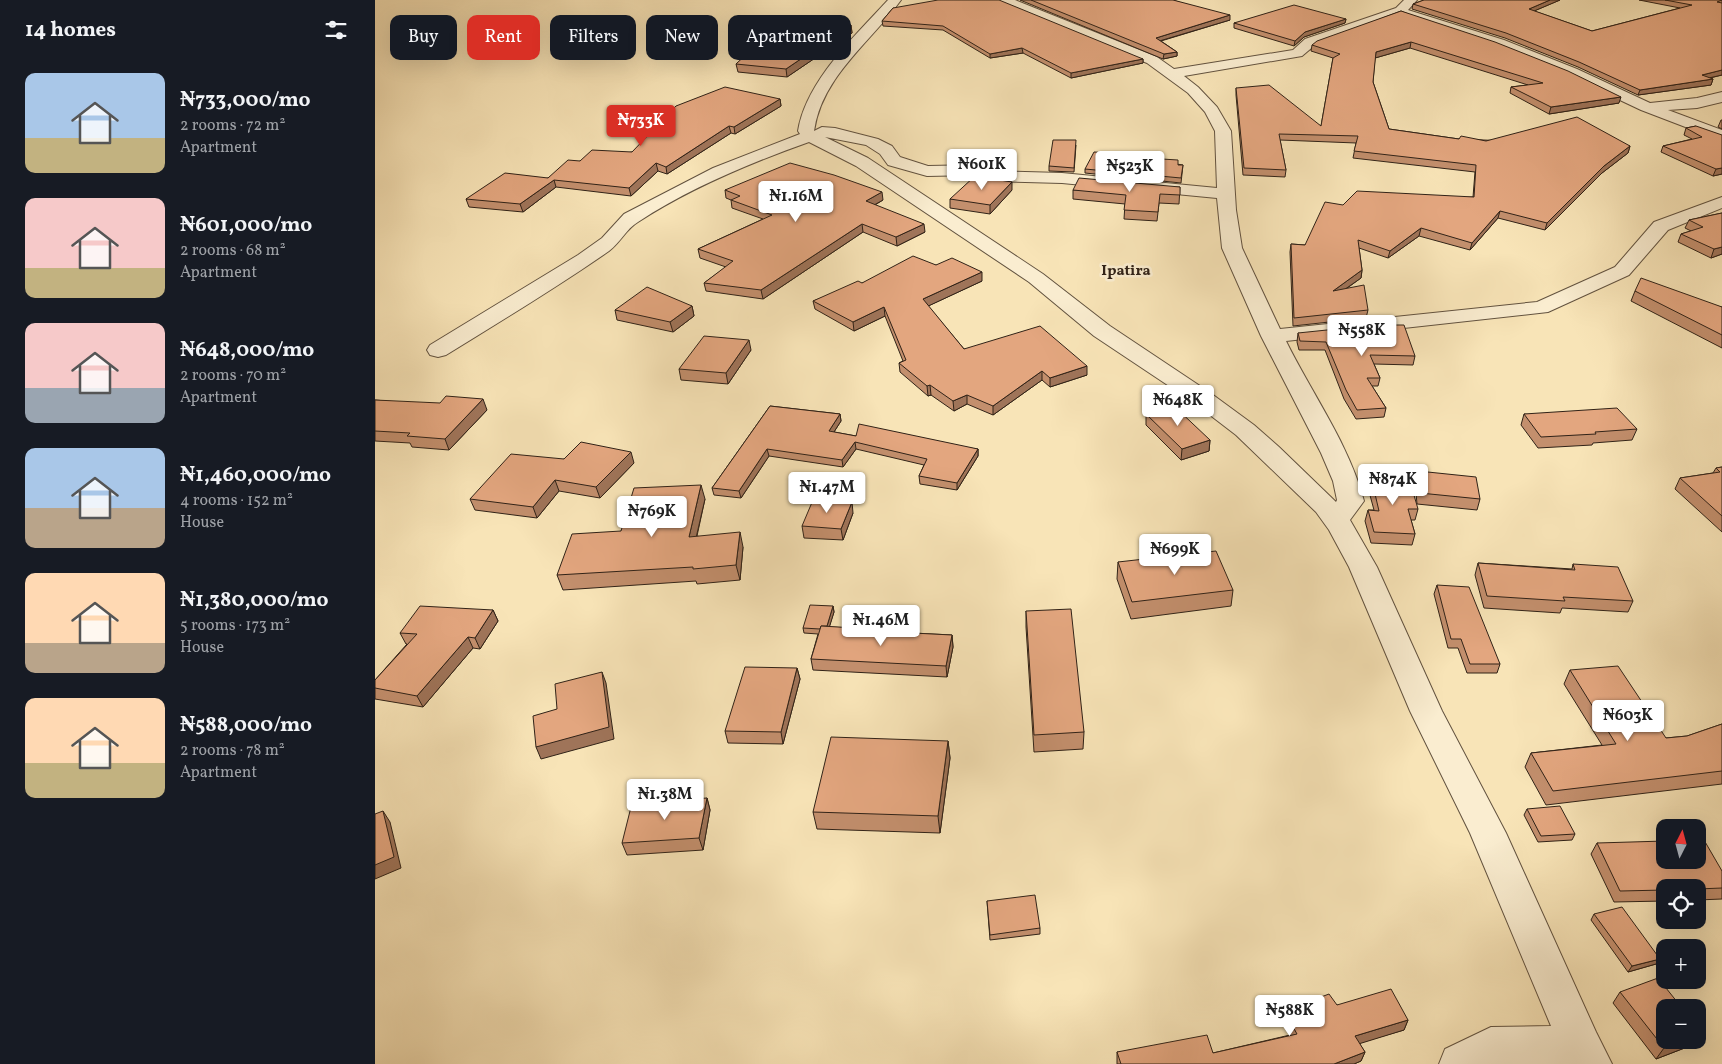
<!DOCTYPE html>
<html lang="en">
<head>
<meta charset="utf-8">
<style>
  :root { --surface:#171b24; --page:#20242c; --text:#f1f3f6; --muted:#9ea1a6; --accent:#d93025 }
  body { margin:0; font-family:Vollkorn,serif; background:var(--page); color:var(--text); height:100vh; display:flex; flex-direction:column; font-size:19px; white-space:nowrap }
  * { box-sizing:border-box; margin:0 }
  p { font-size:16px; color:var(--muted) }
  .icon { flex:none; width:28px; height:28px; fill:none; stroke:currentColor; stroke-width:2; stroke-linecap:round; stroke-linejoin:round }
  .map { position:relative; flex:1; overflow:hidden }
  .panel { display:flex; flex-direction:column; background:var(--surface); width:375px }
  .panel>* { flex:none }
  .banner { position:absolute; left:15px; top:15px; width:475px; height:45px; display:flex; gap:10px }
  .needle { width:32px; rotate:6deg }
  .buttons { position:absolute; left:1281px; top:819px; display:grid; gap:10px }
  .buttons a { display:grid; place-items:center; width:50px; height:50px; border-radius:10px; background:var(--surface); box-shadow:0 5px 20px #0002; font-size:25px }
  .price { position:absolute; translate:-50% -42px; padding:0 11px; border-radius:5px; background:#fff; color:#222; font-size:16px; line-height:32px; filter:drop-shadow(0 1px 2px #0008) }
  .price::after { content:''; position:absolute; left:50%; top:30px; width:15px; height:11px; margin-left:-8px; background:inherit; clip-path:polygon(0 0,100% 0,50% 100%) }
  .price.selected { background:var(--accent); color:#fff }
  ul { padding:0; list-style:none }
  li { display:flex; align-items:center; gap:15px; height:125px; padding:0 25px }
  li span { display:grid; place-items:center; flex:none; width:140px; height:100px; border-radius:10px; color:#555 }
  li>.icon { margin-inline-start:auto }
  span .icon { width:60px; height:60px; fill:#fffc; stroke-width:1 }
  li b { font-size:21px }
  h2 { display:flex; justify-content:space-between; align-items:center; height:60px; padding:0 25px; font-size:21px }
  .tag { padding:0 18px; border-radius:10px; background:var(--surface); box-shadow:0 5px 20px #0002; font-size:18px; line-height:45px }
  .tag.selected { background:var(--accent); color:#fff }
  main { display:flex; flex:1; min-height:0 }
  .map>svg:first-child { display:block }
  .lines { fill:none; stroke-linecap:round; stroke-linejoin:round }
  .minor-casing { stroke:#62523f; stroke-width:2 }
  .minor { fill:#faedd0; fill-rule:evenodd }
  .wall { fill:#c38f6d; stroke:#302217 }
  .shaded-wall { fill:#9f7459; stroke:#302217 }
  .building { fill:#e3a67f; stroke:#302217 }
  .labels { text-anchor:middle; stroke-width:5; stroke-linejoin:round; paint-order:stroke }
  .far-quarter-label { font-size:15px; font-weight:bold; fill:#302217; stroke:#faedd0 }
</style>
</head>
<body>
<main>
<section class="panel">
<h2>14 homes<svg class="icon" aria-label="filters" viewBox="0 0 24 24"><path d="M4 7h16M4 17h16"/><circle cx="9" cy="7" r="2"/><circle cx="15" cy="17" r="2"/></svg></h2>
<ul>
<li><span style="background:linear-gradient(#a9c7e8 65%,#c2b280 0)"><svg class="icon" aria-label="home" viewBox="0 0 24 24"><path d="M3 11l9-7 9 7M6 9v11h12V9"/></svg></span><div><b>₦733,000/mo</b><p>2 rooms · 72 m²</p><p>Apartment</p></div></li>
<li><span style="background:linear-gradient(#f6c9c9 70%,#c2b280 0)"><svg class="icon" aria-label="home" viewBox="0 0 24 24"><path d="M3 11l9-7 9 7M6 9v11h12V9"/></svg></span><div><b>₦601,000/mo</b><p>2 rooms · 68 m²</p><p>Apartment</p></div></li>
<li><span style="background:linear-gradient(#f6c9c9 65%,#9aa5b1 0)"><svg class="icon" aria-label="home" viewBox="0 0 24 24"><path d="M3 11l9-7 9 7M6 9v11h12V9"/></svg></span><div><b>₦648,000/mo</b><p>2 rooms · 70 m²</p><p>Apartment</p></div></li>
<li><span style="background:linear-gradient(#a9c7e8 60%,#b9a48a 0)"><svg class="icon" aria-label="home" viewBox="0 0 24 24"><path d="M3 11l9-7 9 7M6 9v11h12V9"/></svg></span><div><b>₦1,460,000/mo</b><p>4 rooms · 152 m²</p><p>House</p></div></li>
<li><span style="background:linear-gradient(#ffd9b3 70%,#b9a48a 0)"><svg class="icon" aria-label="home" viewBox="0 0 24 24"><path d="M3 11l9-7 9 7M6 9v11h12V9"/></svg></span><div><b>₦1,380,000/mo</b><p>5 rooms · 173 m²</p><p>House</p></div></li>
<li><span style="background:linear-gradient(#ffd9b3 65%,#c2b280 0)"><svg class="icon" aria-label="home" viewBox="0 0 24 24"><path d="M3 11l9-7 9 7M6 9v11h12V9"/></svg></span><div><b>₦588,000/mo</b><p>2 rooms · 78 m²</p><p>Apartment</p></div></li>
</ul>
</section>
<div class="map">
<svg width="1347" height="1064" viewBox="0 0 1347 1064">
  <rect width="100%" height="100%" fill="#f8e4b7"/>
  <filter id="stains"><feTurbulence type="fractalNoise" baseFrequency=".004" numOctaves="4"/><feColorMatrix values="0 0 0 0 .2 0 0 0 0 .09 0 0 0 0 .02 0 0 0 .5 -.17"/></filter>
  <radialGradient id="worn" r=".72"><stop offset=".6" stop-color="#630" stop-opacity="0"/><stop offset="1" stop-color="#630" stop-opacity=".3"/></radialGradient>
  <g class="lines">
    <defs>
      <path id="minor" d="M513,0H526C496,42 447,76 439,131L447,127L460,128L503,139L517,146L525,157L553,166L603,165L619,171L687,173L842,188L840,131L830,112L813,93L772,63L625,3L623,0H640L782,57L799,69L918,50L930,39L1021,8L1029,0H1042L1033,10L1129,40L1202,69L1275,103L1322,98L1347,92V102L1322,108L1293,110L1347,130V141L1266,110L1192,75L1119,46L1025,15L940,45L927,56L809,76L823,87L842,107L856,131L861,210L867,248L905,329L1162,302L1240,267L1279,222L1347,197V208L1293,230L1254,275L1173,312L911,341C937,394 974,444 989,501L975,520L1002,567L1067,711L1131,833L1221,1032L1237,1064H1064L1070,1049L1116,1027L1176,1026L1095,833L1035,711L974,567L954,530L941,512L861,435L818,402L719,336L654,282L481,166L434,142C375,163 315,188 263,222C251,229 245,243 234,251C181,288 126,321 71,355L63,357L55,355L52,350L55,345L203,255L227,238L249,214L338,168L425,134L423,131C431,81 480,36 513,0ZM450,137L491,145L505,154L513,165L552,176L600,175L616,181L687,183L842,198L847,248L886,336L946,453L958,481L962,500L961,502L904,447L879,425L834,392L735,326L668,274L493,158Z"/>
    </defs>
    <use href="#minor" class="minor-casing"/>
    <use href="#minor" class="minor"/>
  </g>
  <g class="wall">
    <polygon points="645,0 798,0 855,20 786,41 802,52 802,56 788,59"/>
    <polygon points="1049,0 1185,0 1159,11 1217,31 1305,8 1264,0 1347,0 1347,75 1335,78 1338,79 1336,85 1263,95 1203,67 1130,38 1037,9 1038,4"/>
    <polygon points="518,8 768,59 768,63 696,78 648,53 615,58 568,30 508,26 507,21"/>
    <polygon points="1026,11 1244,103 1174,114 1135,93 1136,87 1153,85 1035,48 1000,58 998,82 1014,129 1084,139 1255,146 1253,153 1227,173 1170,230 1123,218 1095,250 1044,236 1013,258 984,248 987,270 986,278 971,289 993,310 991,318 918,326 915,252 916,244 930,245 968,205 1098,197 1100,172 978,158 981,143 905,140 911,170 910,177 868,175 861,95 861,88 946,126 958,58 936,51 937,45"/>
    <polygon points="971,19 970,23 929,37 919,46 859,28 859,23"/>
    <polygon points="476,25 477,33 412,77 363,72 361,64 400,34"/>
    <polygon points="405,99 406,106 360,134 356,133 292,174 283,171 256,196 181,187 148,212 94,207 91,199 173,178 205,161 257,152"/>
    <polygon points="1346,120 1347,120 1347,129 1343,127"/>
    <polygon points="1321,126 1347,174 1338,176 1286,152 1288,146 1317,139 1309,135 1311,128"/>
    <polygon points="701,145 699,172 674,171 674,166"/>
    <polygon points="756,154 756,157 808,165 806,183 710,173 710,169"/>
    <polygon points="805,187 804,204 784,203 782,221 749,219 750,204 698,199 698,190"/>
    <polygon points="350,190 508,200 500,205 550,232 522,246 488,232 388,299 331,291 329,283 351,267 325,258 323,249 388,219 357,208 356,200 351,198"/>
    <polygon points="637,190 615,214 575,208 575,199"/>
    <polygon points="1347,213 1347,254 1336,258 1303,242 1306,234 1316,231 1310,228 1314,220"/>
    <polygon points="561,265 607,281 553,306 589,349 712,375 675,387 667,380 618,415 592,404 579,411 556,395 553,396 525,372 524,363 528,361 510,316 479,331 440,309 438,301 487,283"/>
    <polygon points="1260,291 1347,307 1347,348 1256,301"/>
    <polygon points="317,306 319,316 298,332 242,320 240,310"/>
    <polygon points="923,333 1040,356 1038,365 999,364 1005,378 1003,386 997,386 1011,408 1009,417 981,419 969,399 950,350 924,350 922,342"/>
    <polygon points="376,350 353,384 306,380 304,369"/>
    <polygon points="0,400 112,410 74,450 37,447 35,443 0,441"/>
    <polygon points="395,406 465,414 466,421 459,432 481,436 603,449 603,456 582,490 545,484 544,476 549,465 481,449 468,467 394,456 366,498 339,495 337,488"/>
    <polygon points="771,414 835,440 834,451 806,460 771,425"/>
    <polygon points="1149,414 1262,429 1257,440 1218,443 1217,445 1163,448 1146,425"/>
    <polygon points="189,459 259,463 225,498 184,491 162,518 100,510 95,499"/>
    <polygon points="1347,467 1347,532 1300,489 1305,478 1338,473 1341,468"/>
    <polygon points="1043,471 1105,499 1102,510 1042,504 1040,482"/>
    <polygon points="996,477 1043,509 1040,520 1036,520 1040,534 1037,545 996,543 990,521 993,510 999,510 993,488"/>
    <polygon points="330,499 322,536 368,547 365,580 322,584 321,581 188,590 182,575 246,531"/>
    <polygon points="478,513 468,540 429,538 427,526"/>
    <polygon points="743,562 858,590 856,606 756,619 742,579"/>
    <polygon points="1103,563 1197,569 1198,564 1258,601 1253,612 1187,608 1185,613 1109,608 1100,575"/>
    <polygon points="1062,585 1125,664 1122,673 1092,673 1083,648 1073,648 1059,594"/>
    <polygon points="458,606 459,612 454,627 498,629 499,631 577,635 578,647 572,677 438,670 436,659 443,634 429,633 428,628"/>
    <polygon points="118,610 123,621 105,649 98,648 48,707 0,699 0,680 32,644 31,644 25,633"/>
    <polygon points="651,611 709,732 708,749 659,752 651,627"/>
    <polygon points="422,668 425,679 408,744 353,743 350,731"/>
    <polygon points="1195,670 1291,738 1312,736 1347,724 1347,784 1171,805 1150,767 1156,753 1227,745 1189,684"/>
    <polygon points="573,741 575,758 565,833 442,829 438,812"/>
    <polygon points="332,798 335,810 328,850 252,855 247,843"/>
    <polygon points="1152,809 1200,834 1197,840 1163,842 1149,815"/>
    <polygon points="1222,843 1347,871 1347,899 1322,900 1322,888 1290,888 1290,901 1239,902 1216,854"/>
    <polygon points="612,901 665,928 665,934 615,940"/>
    <polygon points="1219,914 1281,964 1253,972 1216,920"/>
    <polygon points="1245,992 1320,1044 1281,1059 1238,1003"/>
    <polygon points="962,1005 1033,1020 1029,1030 984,1043 990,1052 986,1061 979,1064 742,1064 742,1052 838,1053 915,1035 906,1020 909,1011"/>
  </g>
  <g class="shaded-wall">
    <polygon points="1175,0 1185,0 1152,14 1154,9"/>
    <polygon points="855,15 855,20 781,42 781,38"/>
    <polygon points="971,19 970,23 929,37 919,46 920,41 930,32"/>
    <polygon points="476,25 477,33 412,77 411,69"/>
    <polygon points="1036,42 1035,48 1000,58 1001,52"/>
    <polygon points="647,48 648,53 615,58 615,54"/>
    <polygon points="802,52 802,56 788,59 789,54"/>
    <polygon points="768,59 768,63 696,78 696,73"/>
    <polygon points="1347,70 1347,75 1325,80 1327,75"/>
    <polygon points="1338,79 1336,85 1263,95 1265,90"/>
    <polygon points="1246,97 1244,103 1174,114 1176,107"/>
    <polygon points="405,99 406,106 360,134 359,127"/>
    <polygon points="354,126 356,133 292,174 291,167"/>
    <polygon points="1255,146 1253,153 1227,173 1170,230 1172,223 1229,166"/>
    <polygon points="281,163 283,171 256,196 254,188"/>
    <polygon points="1347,168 1347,174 1338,176 1341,169"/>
    <polygon points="179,180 181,187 148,212 145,204"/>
    <polygon points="637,182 637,190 615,214 615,205"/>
    <polygon points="507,192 508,200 492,209 491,201"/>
    <polygon points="1125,211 1123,218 1095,250 1097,243"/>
    <polygon points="487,224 488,232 388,299 386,290"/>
    <polygon points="549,224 550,232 522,246 521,237"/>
    <polygon points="1046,228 1044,236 1013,258 1015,251"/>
    <polygon points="1347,247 1347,254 1336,258 1339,249"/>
    <polygon points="987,270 986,278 956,299 958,291"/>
    <polygon points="607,272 607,281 549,308 548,299"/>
    <polygon points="317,306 319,316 298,332 295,322"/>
    <polygon points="509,307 510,316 479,331 478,322"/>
    <polygon points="374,340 376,350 353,384 351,373"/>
    <polygon points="712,366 712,375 675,387 675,378"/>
    <polygon points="667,371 667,380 618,415 618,406"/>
    <polygon points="555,385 556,395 553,396 552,386"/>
    <polygon points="592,395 592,404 579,411 578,401"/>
    <polygon points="108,399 112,410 74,450 70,439"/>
    <polygon points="465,414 466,421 455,438 454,431"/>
    <polygon points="835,440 834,451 806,460 807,449"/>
    <polygon points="480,442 481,449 468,467 467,460"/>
    <polygon points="392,449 394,456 366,498 364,491"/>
    <polygon points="603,449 603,456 582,490 582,483"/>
    <polygon points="256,452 259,463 225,498 221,487"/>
    <polygon points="180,480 184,491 162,518 158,507"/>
    <polygon points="326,485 330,499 318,551 314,537"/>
    <polygon points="477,502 478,513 468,540 466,529"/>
    <polygon points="365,532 368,547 365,580 361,565"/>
    <polygon points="458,606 459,612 452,635 451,629"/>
    <polygon points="118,610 123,621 105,649 100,638"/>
    <polygon points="577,635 578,647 572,677 571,666"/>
    <polygon points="93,637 98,648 48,707 42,696"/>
    <polygon points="422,668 425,679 408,744 406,732"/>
    <polygon points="227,672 231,683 239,739 166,759 161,747"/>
    <polygon points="573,741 575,758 565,833 563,816"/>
    <polygon points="332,798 335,810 328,850 324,838"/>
    <polygon points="8,811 15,822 26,868 0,879 0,865"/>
    <polygon points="1285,959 1281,964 1253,972 1257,966"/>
    <polygon points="1033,1020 1029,1030 977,1046 980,1036"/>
    <polygon points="1328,1034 1320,1044 1281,1059 1289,1048 1311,1040 1322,1040 1322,1036"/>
    <polygon points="990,1052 986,1061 979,1064 959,1064"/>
  </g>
  <g class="building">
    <polygon points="563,0 624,0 768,59 696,73 647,48 615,54 568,26 507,21 518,8"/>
    <polygon points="656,0 798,0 855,15 781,38 802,52 789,54"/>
    <polygon points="1049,0 1175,0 1154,9 1217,31 1317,5 1290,0 1347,0 1342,2 1347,3 1347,70 1327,75 1338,79 1265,90 1204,62 1131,33 1038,4"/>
    <polygon points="919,5 971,19 930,32 920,41 859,23"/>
    <polygon points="1026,11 1120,42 1193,71 1246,97 1176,107 1136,87 1168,83 1036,42 1001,52 998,82 1014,129 1084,139 1086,136 1111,141 1202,117 1255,146 1229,166 1172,223 1125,211 1097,243 1046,228 1015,251 983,240 987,270 958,291 989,285 993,310 919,318 916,244 930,245 950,202 968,205 982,191 1099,197 1101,165 979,151 983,136 904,134 911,170 869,168 861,88 894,85 946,126 958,58 965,54 937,45 942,41"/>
    <polygon points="413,22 476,25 411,69 361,64 393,34 400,34"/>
    <polygon points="350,87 405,99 359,127 354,126 291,167 281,163 254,188 179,180 145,204 91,199 130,173 173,178 193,160 205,161 217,150 257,152 301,106"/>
    <polygon points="1321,126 1347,135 1347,168 1341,169 1288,146 1327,137 1311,128"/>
    <polygon points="678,140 701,140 699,168 674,166"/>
    <polygon points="719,152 756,154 755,157 803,160 803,165 808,165 806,178 710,169"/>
    <polygon points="415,163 459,175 507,192 491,201 549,224 521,237 487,224 386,290 329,283 358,261 323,249 397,215 356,200 365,196 350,190"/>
    <polygon points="600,176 637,182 615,205 575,199"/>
    <polygon points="704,178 805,187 805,195 785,194 783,212 749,210 751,195 698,190"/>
    <polygon points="1347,213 1347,247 1339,249 1306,234 1328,227 1314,220"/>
    <polygon points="538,256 561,265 577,258 607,272 548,299 589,349 665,326 712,366 675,378 667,371 618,406 592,395 578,401 555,385 552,386 524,363 531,360 509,307 478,322 438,301 483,281 487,283"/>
    <polygon points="1266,278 1347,307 1347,335 1260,291"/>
    <polygon points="272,287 317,306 295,322 240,310"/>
    <polygon points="1000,325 1029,325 1040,356 995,355 1005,378 992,378 1011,408 982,410 971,390 951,342 925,341 923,333"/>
    <polygon points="329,336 374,340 351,373 304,369"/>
    <polygon points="71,396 108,399 70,439 32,436 35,433 0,431 0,400 65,403"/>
    <polygon points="395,406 465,414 454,431 481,436 484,424 603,449 582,483 544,476 552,459 480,442 467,460 392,449 364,491 337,488"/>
    <polygon points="799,406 835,440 807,449 771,414"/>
    <polygon points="1242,408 1262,429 1220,432 1221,434 1166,437 1149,414"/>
    <polygon points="206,442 256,452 221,487 180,480 158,507 95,499 136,454 189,459"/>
    <polygon points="1347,467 1347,516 1305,478 1345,472 1341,468"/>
    <polygon points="1043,471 1101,477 1105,499 1045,493"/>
    <polygon points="996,477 1034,478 1043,509 1033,509 1040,534 999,532 993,510 1004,511"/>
    <polygon points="326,485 314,537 365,532 361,565 318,569 318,567 182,575 197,534 246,531 259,488"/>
    <polygon points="438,500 477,502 466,529 427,526"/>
    <polygon points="841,551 858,590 757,602 743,562"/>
    <polygon points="1103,563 1200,570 1198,564 1243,567 1258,601 1188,597 1190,601 1112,596"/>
    <polygon points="1062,585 1094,587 1125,664 1095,664 1086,639 1076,639"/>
    <polygon points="435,605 458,606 452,626 446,626 445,629 428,628"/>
    <polygon points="45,606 118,610 100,638 93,637 42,696 0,688 0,680 42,634 25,633"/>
    <polygon points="696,609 709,732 659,735 651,611"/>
    <polygon points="446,626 498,629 498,631 577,635 571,666 436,659"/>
    <polygon points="1243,666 1291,738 1312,736 1347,724 1347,771 1178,791 1156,753 1241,744 1195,670"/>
    <polygon points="370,667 422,668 406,732 350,731"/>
    <polygon points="227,672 234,727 161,747 158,716 182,709 180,684"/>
    <polygon points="456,737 573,741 563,816 438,812"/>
    <polygon points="332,798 324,838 247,843 257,803"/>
    <polygon points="1185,806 1200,834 1166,836 1152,809"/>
    <polygon points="8,811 19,857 0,865 0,814"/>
    <polygon points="1322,840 1329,840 1347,871 1347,888 1322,889 1322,888 1290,888 1290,890 1245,891 1222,843 1290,841 1290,860 1322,860"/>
    <polygon points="660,895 665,928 615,935 612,901"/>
    <polygon points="1247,907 1285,959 1257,966 1219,914"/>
    <polygon points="1283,978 1307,1008 1290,1008 1290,1040 1311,1040 1289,1048 1245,992"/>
    <polygon points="1016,989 1033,1020 980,1036 990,1052 959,1064 746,1064 742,1052 832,1035 838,1053 922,1034 909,1011 954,994 962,1005"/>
    <polygon points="1322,1027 1328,1034 1322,1036"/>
  </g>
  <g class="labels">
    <g class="far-quarter-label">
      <text x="751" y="275">Ipatira</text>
    </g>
  </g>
  <rect width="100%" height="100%" filter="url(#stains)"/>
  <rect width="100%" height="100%" fill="url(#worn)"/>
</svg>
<div class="buttons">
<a><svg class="needle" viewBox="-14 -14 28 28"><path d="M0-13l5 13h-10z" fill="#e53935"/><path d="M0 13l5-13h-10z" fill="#9ea1a6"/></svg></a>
<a><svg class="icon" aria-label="locate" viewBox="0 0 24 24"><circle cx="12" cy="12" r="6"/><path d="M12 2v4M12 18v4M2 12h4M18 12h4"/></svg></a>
<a>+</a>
<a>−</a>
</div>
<b class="price selected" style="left:266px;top:147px">₦733K</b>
<b class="price" style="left:607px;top:191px">₦601K</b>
<b class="price" style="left:755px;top:193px">₦523K</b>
<b class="price" style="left:421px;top:223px">₦1.16M</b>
<b class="price" style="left:987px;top:357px">₦558K</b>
<b class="price" style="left:803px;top:427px">₦648K</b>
<b class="price" style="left:1018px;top:506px">₦874K</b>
<b class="price" style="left:452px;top:514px">₦1.47M</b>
<b class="price" style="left:277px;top:538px">₦769K</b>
<b class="price" style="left:800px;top:576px">₦699K</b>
<b class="price" style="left:506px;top:647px">₦1.46M</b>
<b class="price" style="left:1253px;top:742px">₦603K</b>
<b class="price" style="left:290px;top:821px">₦1.38M</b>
<b class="price" style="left:915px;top:1037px">₦588K</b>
<div class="banner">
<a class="tag">Buy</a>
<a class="tag selected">Rent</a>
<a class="tag">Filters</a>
<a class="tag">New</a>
<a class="tag">Apartment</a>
</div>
</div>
</main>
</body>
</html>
